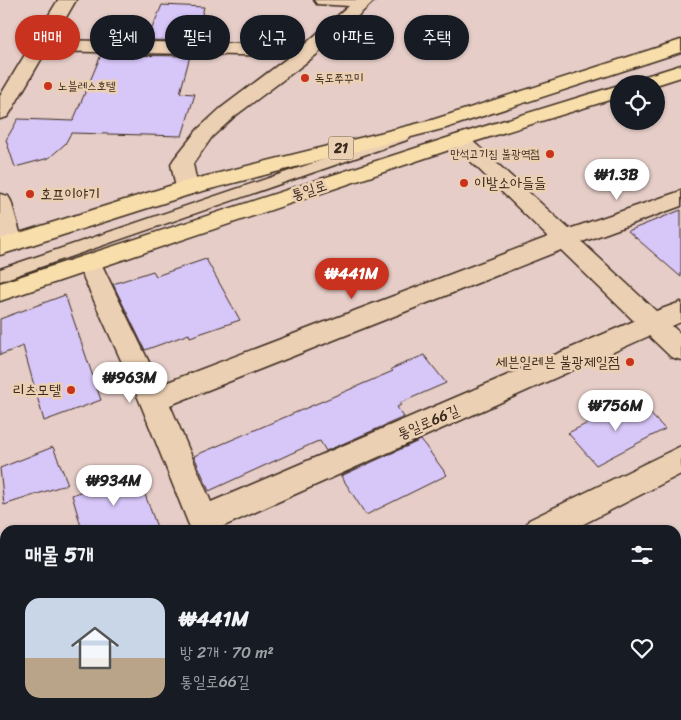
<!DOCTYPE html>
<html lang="ko">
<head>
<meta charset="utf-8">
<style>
  :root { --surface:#171b24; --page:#242831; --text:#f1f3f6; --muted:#9ea1a6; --line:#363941; --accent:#c8321e }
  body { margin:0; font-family:Sriracha,"Poor Story",sans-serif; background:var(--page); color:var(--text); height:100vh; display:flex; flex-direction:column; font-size:19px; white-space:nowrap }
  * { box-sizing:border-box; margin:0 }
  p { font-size:16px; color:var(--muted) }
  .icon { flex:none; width:28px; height:28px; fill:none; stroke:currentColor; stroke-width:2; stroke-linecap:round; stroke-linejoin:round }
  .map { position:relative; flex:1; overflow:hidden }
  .details { position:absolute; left:0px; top:525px; width:681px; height:195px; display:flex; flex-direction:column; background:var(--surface); border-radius:15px 15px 0 0; box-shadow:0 1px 4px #0004 }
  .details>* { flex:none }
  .hud { position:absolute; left:15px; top:15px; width:651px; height:45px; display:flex; gap:10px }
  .tools { position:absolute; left:610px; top:75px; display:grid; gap:10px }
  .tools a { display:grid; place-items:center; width:55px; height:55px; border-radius:50%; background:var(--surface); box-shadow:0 1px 4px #0004; font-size:25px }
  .price { position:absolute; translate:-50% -42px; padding:0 11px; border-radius:18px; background:#fff; color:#222; font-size:16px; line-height:32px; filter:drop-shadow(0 1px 2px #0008) }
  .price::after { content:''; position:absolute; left:50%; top:30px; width:15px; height:11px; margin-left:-8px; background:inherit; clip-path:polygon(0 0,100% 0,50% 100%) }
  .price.on { background:var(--accent); color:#fff }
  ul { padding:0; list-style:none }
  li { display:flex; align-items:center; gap:15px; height:125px; padding:0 25px }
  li+li { border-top:1px solid var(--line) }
  li span { display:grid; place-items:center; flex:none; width:140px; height:100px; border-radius:15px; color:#555 }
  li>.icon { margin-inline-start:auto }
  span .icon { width:60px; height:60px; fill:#fffc; stroke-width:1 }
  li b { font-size:21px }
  h2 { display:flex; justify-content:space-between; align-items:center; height:60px; padding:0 25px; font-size:21px }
  .pill { padding:0 18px; border-radius:22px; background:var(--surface); box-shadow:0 1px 4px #0004; font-size:18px; line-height:45px }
  .pill.on { background:var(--accent); color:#fff }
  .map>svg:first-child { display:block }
  .building { fill:#d7c6f8; stroke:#3b2a1e }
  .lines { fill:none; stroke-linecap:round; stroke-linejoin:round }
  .lane-casing { stroke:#3b2a1e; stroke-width:3 }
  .street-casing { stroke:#3b2a1e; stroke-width:3 }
  .primary-casing { stroke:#3b2a1e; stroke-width:3 }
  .lane { fill:#ecd0b3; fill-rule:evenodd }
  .street { fill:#ecd0b3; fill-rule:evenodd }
  .primary { fill:#f8deab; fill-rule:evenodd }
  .poi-dot { fill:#c8321e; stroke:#ecd0b3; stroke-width:2 }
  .labels { text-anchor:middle; stroke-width:5; stroke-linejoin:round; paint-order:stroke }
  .far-poi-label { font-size:12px; fill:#3b2a1e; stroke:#ecd0b3; text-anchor:start }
  .shield { fill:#ecd0b3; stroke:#705c4b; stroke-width:1 }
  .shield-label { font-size:14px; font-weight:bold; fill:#3b2a1e }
  .poi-label { font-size:15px; fill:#3b2a1e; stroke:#ecd0b3; text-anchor:start }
  .street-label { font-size:15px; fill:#3b2a1e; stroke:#ecd0b3 }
</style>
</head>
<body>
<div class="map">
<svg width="681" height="720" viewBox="0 0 681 720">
  <rect width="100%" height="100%" fill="#e6cdc8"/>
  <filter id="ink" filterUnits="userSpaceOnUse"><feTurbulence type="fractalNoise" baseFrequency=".02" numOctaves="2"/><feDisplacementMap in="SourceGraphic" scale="10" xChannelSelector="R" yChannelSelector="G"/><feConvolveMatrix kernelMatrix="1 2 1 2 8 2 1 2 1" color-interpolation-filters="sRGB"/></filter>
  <g filter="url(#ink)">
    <g class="building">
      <polygon points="162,5 204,7 195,41 147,40"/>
      <polygon points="101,55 190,56 180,93 195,94 182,136 71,133 65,144 49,158 15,167 6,140 18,119 73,121"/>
      <polygon points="681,210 681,277 628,231"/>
      <polygon points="206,259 240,320 190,337 189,334 145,350 113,284 153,271 156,276"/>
      <polygon points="65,295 101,400 44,421 23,346 0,355 0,319"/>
      <polygon points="424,355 446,383 400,403 401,405 397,407 404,417 326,451 320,441 316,442 209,491 194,456 393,371 391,369"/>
      <polygon points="636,399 665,429 596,465 568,433"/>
      <polygon points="421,440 447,475 366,515 341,476"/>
      <polygon points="53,447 68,484 4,505 0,468"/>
      <polygon points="122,476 127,485 140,481 158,530 82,530 72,495"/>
    </g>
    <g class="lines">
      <defs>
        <polygon id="lane" points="402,133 407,134 409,137 407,140 0,281 0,269"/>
        <g id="street">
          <polygon points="58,0 76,0 53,40 304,45 349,6 317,4 314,0 375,0 316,55 235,116 212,137 193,164 198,188 195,193 187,195 179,193 176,188 171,164 174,159 198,129 221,108 290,56 46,51 10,113 7,117 0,119 0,96"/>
          <path d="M460,134L467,136L569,229L681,191V206L582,242L656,311L681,302V322L672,326L681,334V360L671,357L649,336L222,527L223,530H191L139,400L77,263L80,257L89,255L98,257L160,385L548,237L453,144L449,140L453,136ZM561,250L634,321L211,502L170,405Z"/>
          <polygon points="0,194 8,196 11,201 23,243 20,249 11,251 2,249 0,245"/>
          <polygon points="681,446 681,474 572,530 524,530 529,520"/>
          <polygon points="5,571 5,603 0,604 0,572"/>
          <polygon points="676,697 681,699 681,720 631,720 633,715 676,715"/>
          <polygon points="263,715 301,715 302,720 264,720"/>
        </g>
        <g id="primary">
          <polygon points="681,40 681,52 446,128 195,193 0,255 0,239 179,183 432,120"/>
          <polygon points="681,65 681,77 656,85 630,84 633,80"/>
          <polygon points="619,85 619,97 467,144 0,301 0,283 453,136"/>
        </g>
      </defs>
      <use href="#lane" class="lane-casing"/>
      <use href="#street" class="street-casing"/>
      <use href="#primary" class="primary-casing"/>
      <use href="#lane" class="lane"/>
      <use href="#street" class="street"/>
      <use href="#primary" class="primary"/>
    </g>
  </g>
  <g class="poi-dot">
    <circle cx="305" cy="78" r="5"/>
    <circle cx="48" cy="86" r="5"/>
    <circle cx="550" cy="154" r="5"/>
    <circle cx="464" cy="183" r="5"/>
    <circle cx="30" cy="194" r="5"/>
    <circle cx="630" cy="362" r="5"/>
    <circle cx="71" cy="390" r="5"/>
  </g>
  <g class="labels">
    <g class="far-poi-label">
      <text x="315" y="82">독도쭈꾸미</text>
      <text x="58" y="90">노블레스호텔</text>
      <text x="540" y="158" text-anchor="end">만석고기집 불광역점</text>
    </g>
    <rect class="shield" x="328.5" y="136.5" width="25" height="23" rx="4"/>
    <g class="shield-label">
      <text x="341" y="153">21</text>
    </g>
    <g class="poi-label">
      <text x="474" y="188">이발소아들들</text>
      <text x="40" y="199">호프이야기</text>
      <text x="620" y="367" text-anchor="end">세븐일레븐 불광제일점</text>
      <text x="61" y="395" text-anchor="end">리츠모텔</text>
    </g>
    <g class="street-label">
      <text transform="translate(309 190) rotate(-18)" y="5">통일로</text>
      <text transform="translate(428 422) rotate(-23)" y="5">통일로66길</text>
    </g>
  </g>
</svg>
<div class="tools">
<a><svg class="icon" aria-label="locate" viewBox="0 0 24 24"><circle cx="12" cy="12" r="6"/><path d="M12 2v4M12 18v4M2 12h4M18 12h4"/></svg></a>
</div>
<b class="price" style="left:617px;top:201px">₩1.3B</b>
<b class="price on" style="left:352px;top:300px">₩441M</b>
<b class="price" style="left:130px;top:404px">₩963M</b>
<b class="price" style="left:616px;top:432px">₩756M</b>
<b class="price" style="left:114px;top:507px">₩934M</b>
<div class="hud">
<a class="pill on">매매</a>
<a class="pill">월세</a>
<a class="pill">필터</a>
<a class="pill">신규</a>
<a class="pill">아파트</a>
<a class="pill">주택</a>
</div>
<section class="details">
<h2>매물 5개<svg class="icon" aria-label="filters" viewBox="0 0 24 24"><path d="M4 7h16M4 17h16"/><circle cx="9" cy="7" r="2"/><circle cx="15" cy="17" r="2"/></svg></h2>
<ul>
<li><span style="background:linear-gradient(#c9d6e8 60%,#b9a48a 0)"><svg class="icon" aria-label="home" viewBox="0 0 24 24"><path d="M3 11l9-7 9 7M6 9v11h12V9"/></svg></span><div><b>₩441M</b><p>방 2개 · 70 m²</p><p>통일로66길</p></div><svg class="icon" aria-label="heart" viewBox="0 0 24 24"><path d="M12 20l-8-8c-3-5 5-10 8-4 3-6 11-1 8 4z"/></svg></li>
</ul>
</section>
</div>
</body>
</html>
